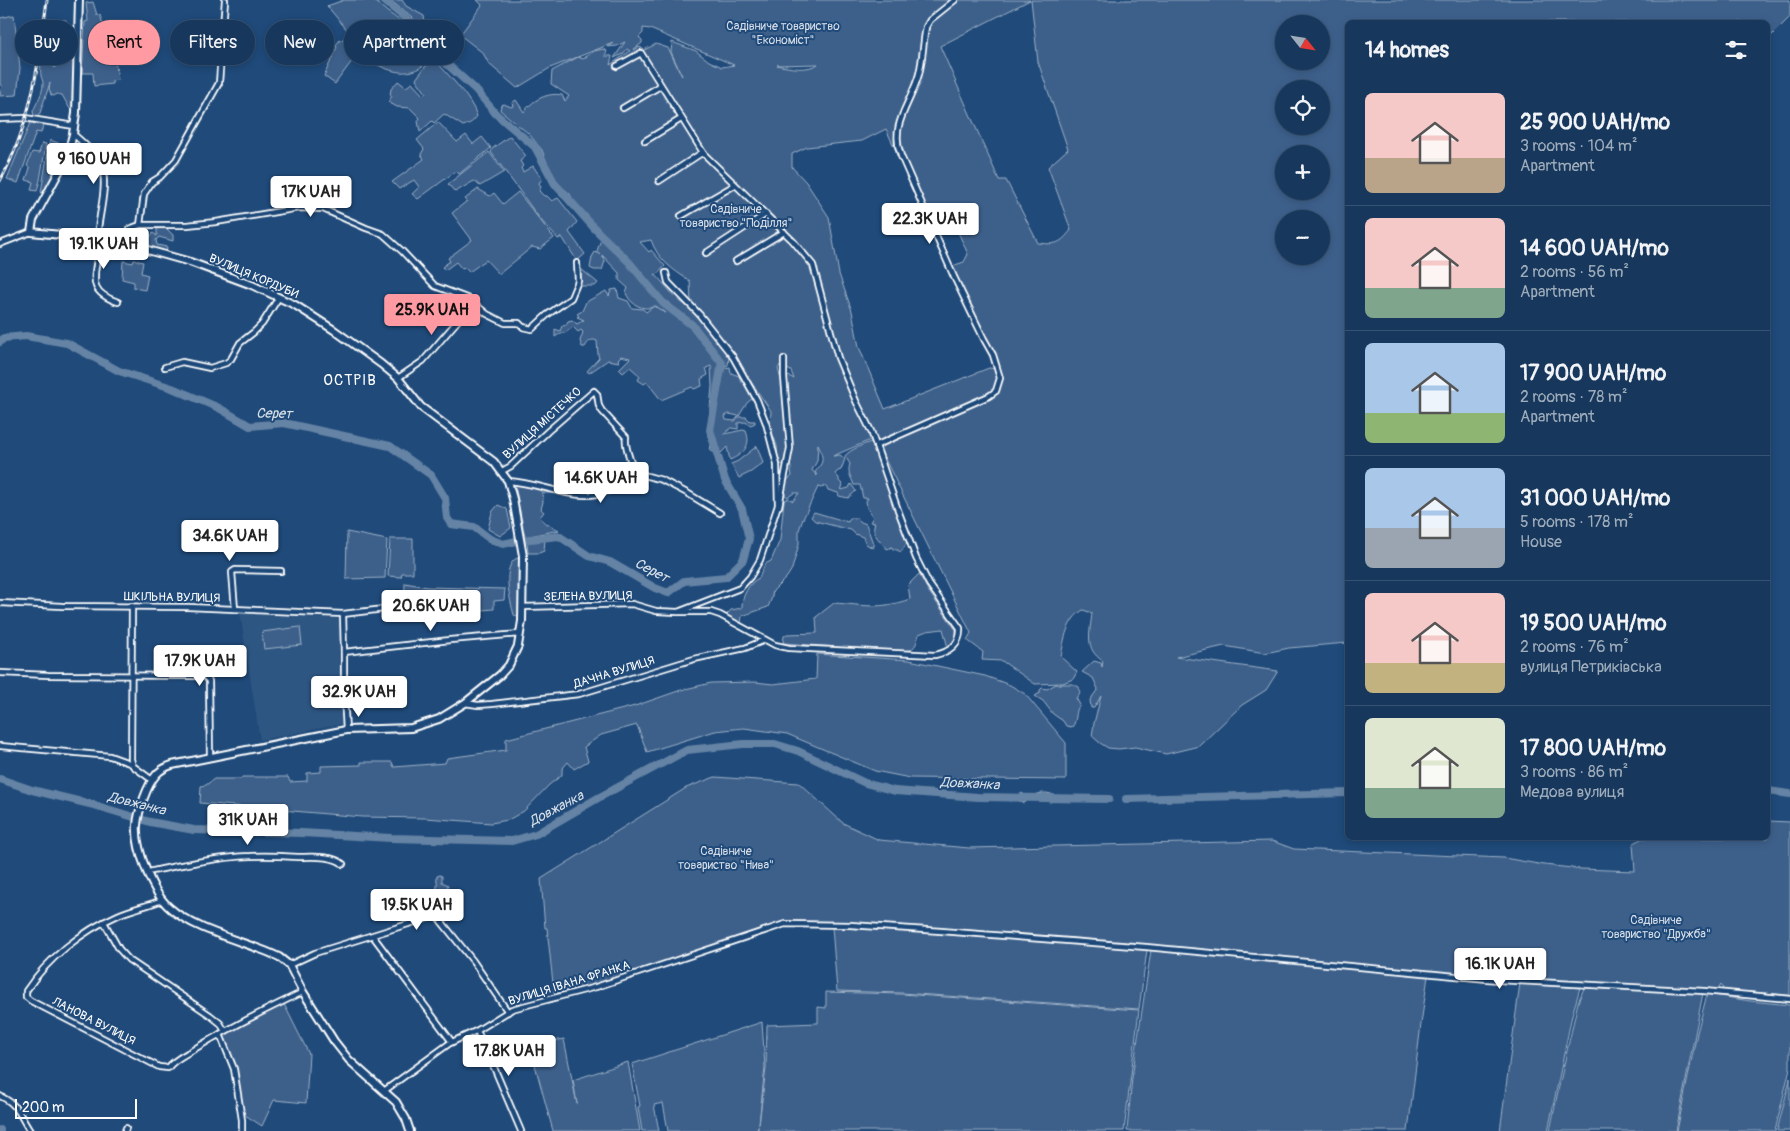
<!DOCTYPE html>
<html lang="en">
<head>
<meta charset="utf-8">
<style>
  :root { --surface:#17385c; --page:#203f62; --text:#f1f3f6; --muted:#9eacbb; --line:#365272; --accent:#ff9aa2 }
  body { margin:0; font-family:Pangolin,sans-serif; background:var(--page); color:var(--text); height:100vh; display:flex; flex-direction:column; font-size:19px; white-space:nowrap }
  * { box-sizing:border-box; margin:0 }
  p { font-size:16px; color:var(--muted) }
  .icon { flex:none; width:28px; height:28px; fill:none; stroke:currentColor; stroke-width:2; stroke-linecap:round; stroke-linejoin:round }
  .map { position:relative; flex:1; overflow:hidden }
  .drawer { position:absolute; left:1345px; top:20px; width:425px; height:820px; display:flex; flex-direction:column; background:var(--surface); border-radius:8px; box-shadow:0 2px 8px #0003,0 0 0 1px var(--line) }
  .drawer>* { flex:none }
  .guide { position:absolute; left:15px; top:20px; width:475px; height:45px; display:flex; gap:10px }
  .needle { width:32px; rotate:120deg }
  .tools { position:absolute; left:1275px; top:15px; display:grid; gap:10px }
  .tools a { display:grid; place-items:center; width:55px; height:55px; border-radius:50%; background:var(--surface); box-shadow:0 2px 8px #0003,0 0 0 1px var(--line); font-size:25px }
  .scale { position:absolute; left:15px; bottom:12px; width:122px; box-sizing:border-box; padding-left:5px; border:2px solid #fff; border-top:0; font-size:14px; line-height:18px; white-space:nowrap; color:#fff; -webkit-text-stroke:4px #1f4a7a; paint-order:stroke }
  .price { position:absolute; translate:-50% -42px; padding:0 11px; border-radius:5px; background:#fff; color:#222; font-size:16px; line-height:32px; filter:drop-shadow(0 1px 2px #0008) }
  .price::after { content:''; position:absolute; left:50%; top:30px; width:15px; height:11px; margin-left:-8px; background:inherit; clip-path:polygon(0 0,100% 0,50% 100%) }
  .price.on { background:var(--accent); color:#111 }
  ul { padding:0; list-style:none }
  li { display:flex; align-items:center; gap:15px; height:125px; padding:0 20px }
  li+li { border-top:1px solid var(--line) }
  li span { display:grid; place-items:center; flex:none; width:140px; height:100px; border-radius:8px; color:#555 }
  li>.icon { margin-inline-start:auto }
  span .icon { width:60px; height:60px; fill:#fffc; stroke-width:1 }
  li b { font-size:21px }
  h2 { display:flex; justify-content:space-between; align-items:center; height:60px; padding:0 20px; font-size:21px }
  .tag { padding:0 18px; border-radius:22px; background:var(--surface); box-shadow:0 2px 8px #0003,0 0 0 1px var(--line); font-size:18px; line-height:45px }
  .tag.on { background:var(--accent); color:#111 }
  .map>svg:first-child { display:block }
  .built { fill:#2e5683 }
  .green { fill:#3c618b; stroke:#9eb0c5; fill-rule:evenodd }
  .lines { fill:none; stroke-linecap:round; stroke-linejoin:round }
  .river { stroke:#6583a4; stroke-width:8 }
  .street-casing { stroke:#fff; stroke-width:8 }
  .secondary-casing { stroke:#fff; stroke-width:10 }
  .street { stroke:#1f4a7a; stroke-width:4.5 }
  .secondary { stroke:#1f4a7a; stroke-width:6 }
  .rail-casing { stroke:#fff; stroke-width:3 }
  .rail { stroke:#1f4a7a; stroke-width:1; stroke-dasharray:4; stroke-linecap:butt }
  .labels { text-anchor:middle; stroke-width:4; stroke-linejoin:round; paint-order:stroke }
  .park-label { font-size:12px; fill:#d8dfe8; stroke:#1f4a7a }
  .street-label { font-size:12px; fill:#fff; stroke:#1f4a7a }
  .water-label { font-size:14px; font-style:italic; fill:#d8e0e8; stroke:#1f4a7a }
  .quarter-label { font-size:15px; letter-spacing:1px; fill:#fff; stroke:#1f4a7a }
</style>
</head>
<body>
<div class="map">
<svg width="1790" height="1131" viewBox="0 0 1790 1131">
  <rect width="100%" height="100%" fill="#1f4a7a"/>
  <filter id="ink" filterUnits="userSpaceOnUse"><feTurbulence type="fractalNoise" baseFrequency=".02" numOctaves="2"/><feDisplacementMap in="SourceGraphic" scale="10" xChannelSelector="R" yChannelSelector="G"/><feConvolveMatrix kernelMatrix="1 2 1 2 8 2 1 2 1" color-interpolation-filters="sRGB"/></filter>
  <g filter="url(#ink)">
    <polygon class="built" points="240,613 340,619 342,724 260,740"/>
    <g class="green">
      <path d="M344,0H374L385,10L419,35L434,56C414,78 396,75 372,62V63L358,53L335,84L324,76L337,47L335,46L340,40L347,38L345,34L348,31L327,6Z"/>
      <polygon points="390,0 402,0 406,6 424,16 425,24 417,22"/>
      <path d="M477,0H955L936,12L959,0H1030L940,46L999,180H1006L1038,243C1056,245 1060,244 1071,230L1048,167L1068,149L1038,62L1031,0H1790V17L1768,39V22H1348L1347,643L1289,648L1265,653L1224,646L1176,657L1278,671L1266,690L1242,705L1199,746L1166,754L1135,747L1119,749L1108,748L1100,743L1092,736L1094,723L1101,696L1094,708H1091L1090,700L1098,689L1093,678L1082,672L1094,661L1101,663L1102,667L1103,661C1084,649 1090,633 1092,613L1083,610C1067,620 1064,639 1061,657L1077,672L1073,679L1063,683L1035,684L1002,661L982,660L983,652L967,640L971,633L877,443L881,467L907,543L901,552L897,550L893,549L892,547L887,549C881,541 870,534 875,523L870,522L873,517L867,508L866,501L868,498H863L860,485H854C851,477 847,472 850,464L845,456C849,450 868,442 876,441L875,438L833,456L840,455L845,459L841,470L838,471L835,474L839,478V481L843,485L841,490L849,488L851,484L856,491L848,498L839,496L838,493L828,490L825,486L821,488L818,487L803,519L799,530V544L792,569L787,577L773,591L771,600L768,607L742,616L741,623L737,624L729,620L727,614L731,610L742,608C741,598 749,582 759,578L765,564L771,561L780,540L784,501L788,498L793,501L799,493H794L788,497L784,494V483L792,476C790,466 790,455 789,445L786,461L783,465L781,464L778,460L777,446L770,426L771,411L723,341L691,302L690,281C673,270 658,260 651,240L640,242L649,252L651,250L665,266L657,275L655,274L677,299L702,317L729,357L728,365L725,366L722,358L715,354C725,369 713,411 711,429C711,437 716,446 712,452L710,451L711,445L708,431L712,386L711,366L706,368L708,375L701,379L702,386L694,389L692,387L661,400L647,382L644,384L638,380L640,376L630,367L623,373L619,369L630,358L621,356L618,359L619,362L608,360L589,373L587,371L599,358L598,355L597,341C591,338 588,342 585,347H582L580,341L583,332L581,330L578,332L573,327L565,333H561L555,337V329L560,331L562,326L566,325L568,321L572,320L577,324L584,320L577,317L579,316L577,314L582,311L586,302L606,291L609,296L611,290L617,289L619,298L628,301L632,308L643,309L646,312L654,306L666,313L656,306C654,306 651,308 649,308C639,309 629,302 626,293L628,288L619,280V273L602,255L605,261L602,270H594L590,268L592,257L595,252L600,254L597,251L600,242L602,239L607,240L614,247V251L631,264L623,252L577,208L570,194L554,180L542,150L529,134L500,110L501,105L504,104L511,107L513,106L512,103L516,100L524,112C532,100 548,92 562,95L565,101L569,96L551,84L552,71L578,57L583,59L594,51L603,49L607,51L605,56H612L610,65L630,51L627,49L623,54L614,58L625,42L617,46L607,47L613,43L550,68L517,88L489,64L483,53L460,35L482,5ZM1284,24H1321V61H1284ZM643,28L650,29L734,65L722,67L709,61L696,51L672,42L671,52L682,76L668,48L656,44L644,50L640,47L633,50L642,43V40L639,37L643,33ZM818,64C808,71 789,68 777,65ZM1284,89H1321V126H1284ZM886,129L925,214L946,206L968,254L964,262L949,267L996,369L989,368L885,409L859,347L852,311L839,274L829,217L806,182L792,167V154L807,147L862,141ZM1284,154H1321V191H1284ZM1284,219H1321V256H1284ZM633,267L650,283L653,291L695,323L714,352L695,328L673,308H668L663,304ZM780,365L791,371L794,379L789,376L787,378V402L778,369ZM818,444C823,458 825,461 815,472L817,476L812,470L817,461Z"/>
      <path d="M93,2L97,15H100C107,37 116,58 118,80L112,81V84L94,86L93,73H82L85,22L88,21L86,3Z"/>
      <polygon points="14,15 20,68 17,95 0,96 2,85 0,85 0,18"/>
      <path d="M62,20H66L70,62L71,61L74,63C74,79 77,95 74,110L70,109L62,95L57,94L54,96L51,95L49,88L50,83L40,113L34,117L33,111C37,102 43,93 43,84C43,80 42,80 41,76C40,68 41,51 45,44L51,48L49,61L55,68Z"/>
      <path d="M435,60C448,75 471,97 477,116C473,122 470,124 463,126L444,114L434,123L432,121L420,132L418,121L420,118L410,108L397,107L388,102L392,96L390,95L391,89L398,81L406,87L412,83L423,95L426,93L416,79L425,67Z"/>
      <polygon points="438,122 457,142 466,135 473,144 482,137 491,148 459,174 456,171 418,199 412,194 419,187 414,180 399,189 392,182 424,159 421,154 424,149 417,140"/>
      <polygon points="30,123 43,125 41,133 36,132 18,183 7,179"/>
      <polygon points="510,136 526,156 520,161 523,166 521,168 523,172 533,166 542,179 539,183 541,187 539,191 544,196 547,196 552,201 558,198 577,222 569,232 585,254 577,261 562,237 558,239 540,219 491,152 493,148"/>
      <polygon points="50,140 66,146 45,191 42,193 41,192"/>
      <polygon points="42,143 46,144 40,180 37,191 31,190 33,182 26,180 30,168 27,166 32,152 39,153"/>
      <polygon points="489,152 504,172 480,186 474,181 455,192 448,184"/>
      <polygon points="478,189 490,196 494,193 503,204 518,192 554,238 540,249 532,247 499,274 486,260 469,272 465,268 462,269 456,262 445,270 442,267 450,261 448,258 472,240 452,213 467,201 465,199"/>
      <polygon points="165,227 173,235 173,241 159,237 156,240 157,245 167,247 166,253 155,250 155,248 151,247 147,242 153,233 157,236 157,229"/>
      <polygon points="134,260 143,262 141,273 148,275 145,290 134,288 134,282 122,279 123,261 133,263"/>
      <polygon points="581,269 598,283 595,286 582,286 580,282"/>
      <path d="M730,367L731,373L739,376L741,382L746,383L753,398L747,403L739,416L729,414L725,416L726,420L735,421L738,417H746L750,421H755V423L751,425L745,422L738,423V429L731,428L724,434L743,430L746,431C752,446 743,454 730,460L727,447L720,454H719L714,445L712,433L724,370V368Z"/>
      <polygon points="757,446 763,463 751,472 739,478 731,464 738,461"/>
      <polygon points="518,484 552,490 554,493 542,493 543,502 541,509 544,512 540,517 544,522 559,530 525,537 515,485"/>
      <polygon points="498,505 507,509 511,528 500,536 488,529 492,512"/>
      <polygon points="814,512 848,522 850,518 857,518 861,522 866,524 874,546 873,548 866,544 863,537 855,534 851,530 815,521 811,517"/>
      <polygon points="347,532 387,540 385,578 346,579"/>
      <polygon points="390,539 413,539 413,573 402,573 401,577 388,576"/>
      <polygon points="535,539 545,540 544,551 539,553 528,553 527,541"/>
      <path d="M517,558L521,561L519,617L514,615C510,600 501,566 517,558Z"/>
      <path d="M919,574L929,592L956,630L955,640L948,648L943,629L927,631L919,634C916,644 917,647 906,652L783,643L784,636L787,634L817,633L816,617L834,603C865,605 879,610 910,599L908,585Z"/>
      <polygon points="405,583 428,587 505,589 504,600 494,601 494,609 459,612 404,614"/>
      <polygon points="300,627 302,645 264,649 262,632"/>
      <polygon points="817,654 909,660 985,676 1010,685 1025,694 1066,743 1066,780 910,778 875,771 787,734 744,728 715,731 647,752 637,725 601,735 584,747 588,761 574,769 568,762 562,769 562,775 549,785 524,811 508,820 491,823 425,818 362,817 200,803 201,786 206,785 214,779 241,779 242,777 288,777 290,782 307,781 307,773 321,772 321,766 361,765 361,762 392,762 394,767 445,763 447,758 506,750 506,739 635,706 681,690 711,683 755,682 773,684 816,679"/>
      <path d="M1056,684H1073L1079,687L1080,693L1076,698L1080,705C1074,712 1078,720 1072,727L1066,726L1063,721L1053,714L1043,701L1035,696L1040,693V690L1042,688L1047,689Z"/>
      <polygon points="715,777 799,783 843,823 879,840 969,848 1272,841 1294,849 1504,858 1544,865 1581,869 1635,871 1633,844 1642,838 1768,838 1768,821 1790,822 1790,995 1723,990 1721,984 1717,990 1542,981 1062,939 809,922 764,929 582,988 554,993 547,928 545,928 541,879 686,788"/>
      <path d="M1022,793L1029,798C1038,792 1049,791 1057,797L1051,802L1030,799L1023,803L1016,799L1010,801L1008,799L1010,796L1017,797Z"/>
      <path d="M440,875L442,876V882L448,885L447,892L452,899L450,905L448,906L442,904L443,909L440,913L432,909L431,905L436,901C435,895 436,892 437,886C438,882 436,880 437,876Z"/>
      <polygon points="832,927 1036,940 1147,950 1139,1009 901,993 837,991"/>
      <polygon points="1151,950 1428,976 1421,1024 1408,1131 1127,1131 1132,1078"/>
      <polygon points="1520,983 1580,988 1572,1015 1548,1131 1500,1131"/>
      <polygon points="1584,988 1703,993 1676,1131 1550,1131 1558,1091 1578,1002"/>
      <polygon points="826,992 901,994 1139,1010 1124,1131 758,1131 758,1126 757,1131 668,1131 663,1103 654,1105 659,1131 642,1131 638,1107 640,1106 632,1064 762,1022 765,1067 759,1124 766,1068 767,1025 818,1023 818,1007 826,1008"/>
      <polygon points="1707,994 1750,1001 1790,1005 1790,1068 1775,1131 1677,1131 1697,1033"/>
      <polygon points="284,1004 309,1054 306,1103 274,1100 262,1126 242,1113 235,1070 223,1035"/>
      <polygon points="564,1039 577,1104 573,1080 628,1062 640,1131 553,1131 535,1065 553,1061 553,1041"/>
      <polygon points="1790,1078 1790,1131 1777,1131 1789,1083"/>
    </g>
    <g class="lines">
      <g class="river">
        <polyline points="0,342 4,338 26,336 67,343 119,371 172,388 219,408 250,426 284,423 390,446 431,475 445,498 447,518 451,524 474,527 490,539 503,544 521,540 559,536 589,556 610,562 655,588 668,593 684,581 726,577 743,560 749,539 742,509 725,480 710,430 722,363 693,326 663,303 629,262 596,230 555,184 535,147 496,114 475,89 439,57 428,37 383,0"/>
        <polyline points="0,779 32,790 94,805 150,822 194,830 302,833 391,838 512,841 536,834 598,798 687,750 743,744 775,744 798,751 865,783 895,791 978,797 1109,799"/>
        <polyline points="1768,791 1790,794"/>
        <polyline points="1126,799 1348,793"/>
        <polyline points="0,1130 0,1131"/>
      </g>
      <defs>
        <g id="street">
          <path d="M617,66L641,53L704,154L793,241L813,265L838,358L856,401L871,431L898,510L916,558L929,584L960,628C961,644 949,652 935,655L789,648L775,645L720,615L711,612H678"/>
          <polyline points="623,108 660,86"/>
          <polyline points="0,119 25,118 74,126"/>
          <path d="M73,134C85,144 97,155 102,169C108,186 98,219 97,238C97,242 98,246 98,250C96,276 85,291 118,302"/>
          <polyline points="645,141 681,119"/>
          <polyline points="659,181 700,154 704,154"/>
          <polyline points="681,216 735,185"/>
          <polyline points="140,225 144,194 152,182 160,177 176,160 219,83 225,0"/>
          <polyline points="0,244 31,232"/>
          <polyline points="124,244 129,229 140,225 187,225 216,222 299,208 323,209 366,228 383,234 402,251 435,286 469,299 487,314 505,323 519,323 523,327 532,329 547,315 571,298 578,281 577,263"/>
          <polyline points="706,253 766,214"/>
          <polyline points="736,261 784,232"/>
          <polyline points="165,367 182,362 210,368 226,363 231,359 240,343 254,332 262,324 279,297"/>
          <polyline points="398,378 423,361 473,303"/>
          <path d="M877,445L989,396L996,391L1000,378L993,355L984,339L954,277L901,156C889,124 911,104 919,74C923,58 923,42 926,27L930,20L955,0"/>
          <path d="M502,471L511,466L548,431L594,391L597,394L599,406L602,411L626,437C624,449 632,460 633,472C595,516 555,484 508,481"/>
          <polyline points="633,472 662,480 687,493 720,513"/>
          <polyline points="779,506 790,448 784,377 784,359"/>
          <polyline points="0,603 62,606 188,607 343,614 392,608"/>
          <polyline points="132,606 131,759 133,766 152,780"/>
          <polyline points="522,607 632,604 656,611 678,612 740,588 750,577 760,560 778,505 777,465 766,423 757,400 733,357 699,314 668,282 666,273"/>
          <polyline points="235,609 232,572 235,570 281,571"/>
          <polyline points="343,614 344,652 344,695 346,730"/>
          <polyline points="344,652 450,640 520,634"/>
          <polyline points="0,673 48,675 205,676 209,681 210,757"/>
          <polyline points="465,703 478,705 492,704 579,694 694,659 745,648 765,640"/>
          <polyline points="0,746 110,756 132,764"/>
          <path d="M148,872C181,865 217,857 251,856C267,855 283,856 298,857C311,857 333,855 343,864"/>
          <path d="M162,900C147,906 132,909 118,915C82,931 47,959 26,991V997L31,1001L159,1067L168,1068C174,1059 187,1054 196,1048C231,1027 267,1009 303,992"/>
          <polyline points="104,922 119,949 129,960 210,1015 220,1023 225,1031"/>
          <polyline points="373,936 452,1042"/>
          <polyline points="289,965 315,953 434,916 437,916 473,961 508,1012"/>
          <polyline points="477,1031 487,1051 521,1131"/>
          <polyline points="220,1034 234,1069 242,1120 242,1131"/>
          <polyline points="384,1091 450,1043 478,1030 512,1009 596,987 785,924 850,925 941,931 1146,947 1498,980 1704,991 1790,999"/>
          <path d="M0,1096C19,1105 19,1115 30,1131"/>
          <polyline points="125,1131 126,1128"/>
        </g>
        <path id="secondary" d="M79,0L76,113L73,134L67,157L33,220L31,232L111,240L144,249L190,262L252,285L295,305L334,330L381,364L398,378L421,407L494,462L508,481L513,499L523,556L522,621L518,646L509,665L500,675L465,703L439,719L411,728L346,730L172,765C166,767 160,770 156,775C147,785 138,812 137,825C135,848 152,893 170,908C193,929 241,941 270,953L279,957L289,965L303,992L334,1041L349,1060L396,1102L406,1119L410,1131"/>
      </defs>
      <use href="#street" class="street-casing"/>
      <use href="#secondary" class="secondary-casing"/>
      <use href="#street" class="street"/>
      <use href="#secondary" class="secondary"/>
      <defs>
        <path id="rail" d="M0,181C31,126 39,62 47,0"/>
      </defs>
      <use href="#rail" class="rail-casing"/>
      <use href="#rail" class="rail"/>
    </g>
  </g>
  <g class="labels">
    <g class="park-label">
      <text x="783" y="30">Садівниче товариство<tspan x="783" dy="14">"Економіст"</tspan></text>
      <text x="736" y="213">Садівниче<tspan x="736" dy="14">товариство "Поділля"</tspan></text>
      <text x="726" y="855">Садівниче<tspan x="726" dy="14">товариство "Нива"</tspan></text>
      <text x="1656" y="924">Садівниче<tspan x="1656" dy="14">товариство "Дружба"</tspan></text>
    </g>
    <g class="street-label">
      <text transform="translate(254 276) rotate(23)" y="4">ВУЛИЦЯ КОРДУБИ</text>
      <text transform="translate(542 423) rotate(-42)" y="4">ВУЛИЦЯ МІСТЕЧКО</text>
      <text transform="translate(588 596) rotate(-1)" y="4">ЗЕЛЕНА ВУЛИЦЯ</text>
      <text transform="translate(172 597) rotate(1)" y="4">ШКІЛЬНА ВУЛИЦЯ</text>
      <text transform="translate(614 672) rotate(-17)" y="4">ДАЧНА ВУЛИЦЯ</text>
      <text transform="translate(569 983) rotate(-17)" y="4">ВУЛИЦЯ ІВАНА ФРАНКА</text>
      <text transform="translate(94 1021) rotate(27)" y="4">ЛАНОВА ВУЛИЦЯ</text>
    </g>
    <g class="water-label">
      <text transform="translate(274 413) rotate(1)" y="5">Серет</text>
      <text transform="translate(652 570) rotate(28)" y="5">Серет</text>
      <text transform="translate(970 783) rotate(3)" y="5">Довжанка</text>
      <text transform="translate(137 803) rotate(14)" y="5">Довжанка</text>
      <text transform="translate(556 808) rotate(-28)" y="5">Довжанка</text>
    </g>
    <g class="quarter-label">
      <text x="350" y="385">ОСТРІВ</text>
    </g>
  </g>
</svg>
<div class="tools">
<a><svg class="needle" viewBox="-14 -14 28 28"><path d="M0-13l5 13h-10z" fill="#e53935"/><path d="M0 13l5-13h-10z" fill="#9eacbb"/></svg></a>
<a><svg class="icon" aria-label="locate" viewBox="0 0 24 24"><circle cx="12" cy="12" r="6"/><path d="M12 2v4M12 18v4M2 12h4M18 12h4"/></svg></a>
<a>+</a>
<a>−</a>
</div>
<div class="scale">200 m</div>
<b class="price" style="left:94px;top:185px">9 160 UAH</b>
<b class="price" style="left:311px;top:218px">17K UAH</b>
<b class="price" style="left:930px;top:245px">22.3K UAH</b>
<b class="price" style="left:104px;top:270px">19.1K UAH</b>
<b class="price on" style="left:432px;top:336px">25.9K UAH</b>
<b class="price" style="left:601px;top:504px">14.6K UAH</b>
<b class="price" style="left:230px;top:562px">34.6K UAH</b>
<b class="price" style="left:431px;top:632px">20.6K UAH</b>
<b class="price" style="left:200px;top:687px">17.9K UAH</b>
<b class="price" style="left:359px;top:718px">32.9K UAH</b>
<b class="price" style="left:248px;top:846px">31K UAH</b>
<b class="price" style="left:417px;top:931px">19.5K UAH</b>
<b class="price" style="left:1500px;top:990px">16.1K UAH</b>
<b class="price" style="left:509px;top:1077px">17.8K UAH</b>
<div class="guide">
<a class="tag">Buy</a>
<a class="tag on">Rent</a>
<a class="tag">Filters</a>
<a class="tag">New</a>
<a class="tag">Apartment</a>
</div>
<section class="drawer">
<h2>14 homes<svg class="icon" aria-label="filters" viewBox="0 0 24 24"><path d="M4 7h16M4 17h16"/><circle cx="9" cy="7" r="2"/><circle cx="15" cy="17" r="2"/></svg></h2>
<ul>
<li><span style="background:linear-gradient(#f6c9c9 65%,#b9a48a 0)"><svg class="icon" aria-label="home" viewBox="0 0 24 24"><path d="M3 11l9-7 9 7M6 9v11h12V9"/></svg></span><div><b>25 900 UAH/mo</b><p>3 rooms · 104 m²</p><p>Apartment</p></div></li>
<li><span style="background:linear-gradient(#f6c9c9 70%,#7fa58c 0)"><svg class="icon" aria-label="home" viewBox="0 0 24 24"><path d="M3 11l9-7 9 7M6 9v11h12V9"/></svg></span><div><b>14 600 UAH/mo</b><p>2 rooms · 56 m²</p><p>Apartment</p></div></li>
<li><span style="background:linear-gradient(#a9c7e8 70%,#8fb573 0)"><svg class="icon" aria-label="home" viewBox="0 0 24 24"><path d="M3 11l9-7 9 7M6 9v11h12V9"/></svg></span><div><b>17 900 UAH/mo</b><p>2 rooms · 78 m²</p><p>Apartment</p></div></li>
<li><span style="background:linear-gradient(#a9c7e8 60%,#9aa5b1 0)"><svg class="icon" aria-label="home" viewBox="0 0 24 24"><path d="M3 11l9-7 9 7M6 9v11h12V9"/></svg></span><div><b>31 000 UAH/mo</b><p>5 rooms · 178 m²</p><p>House</p></div></li>
<li><span style="background:linear-gradient(#f6c9c9 70%,#c2b280 0)"><svg class="icon" aria-label="home" viewBox="0 0 24 24"><path d="M3 11l9-7 9 7M6 9v11h12V9"/></svg></span><div><b>19 500 UAH/mo</b><p>2 rooms · 76 m²</p><p>вулиця Петриківська</p></div></li>
<li><span style="background:linear-gradient(#dfe7d0 70%,#7fa58c 0)"><svg class="icon" aria-label="home" viewBox="0 0 24 24"><path d="M3 11l9-7 9 7M6 9v11h12V9"/></svg></span><div><b>17 800 UAH/mo</b><p>3 rooms · 86 m²</p><p>Медова вулиця</p></div></li>
</ul>
</section>
</div>
</body>
</html>
